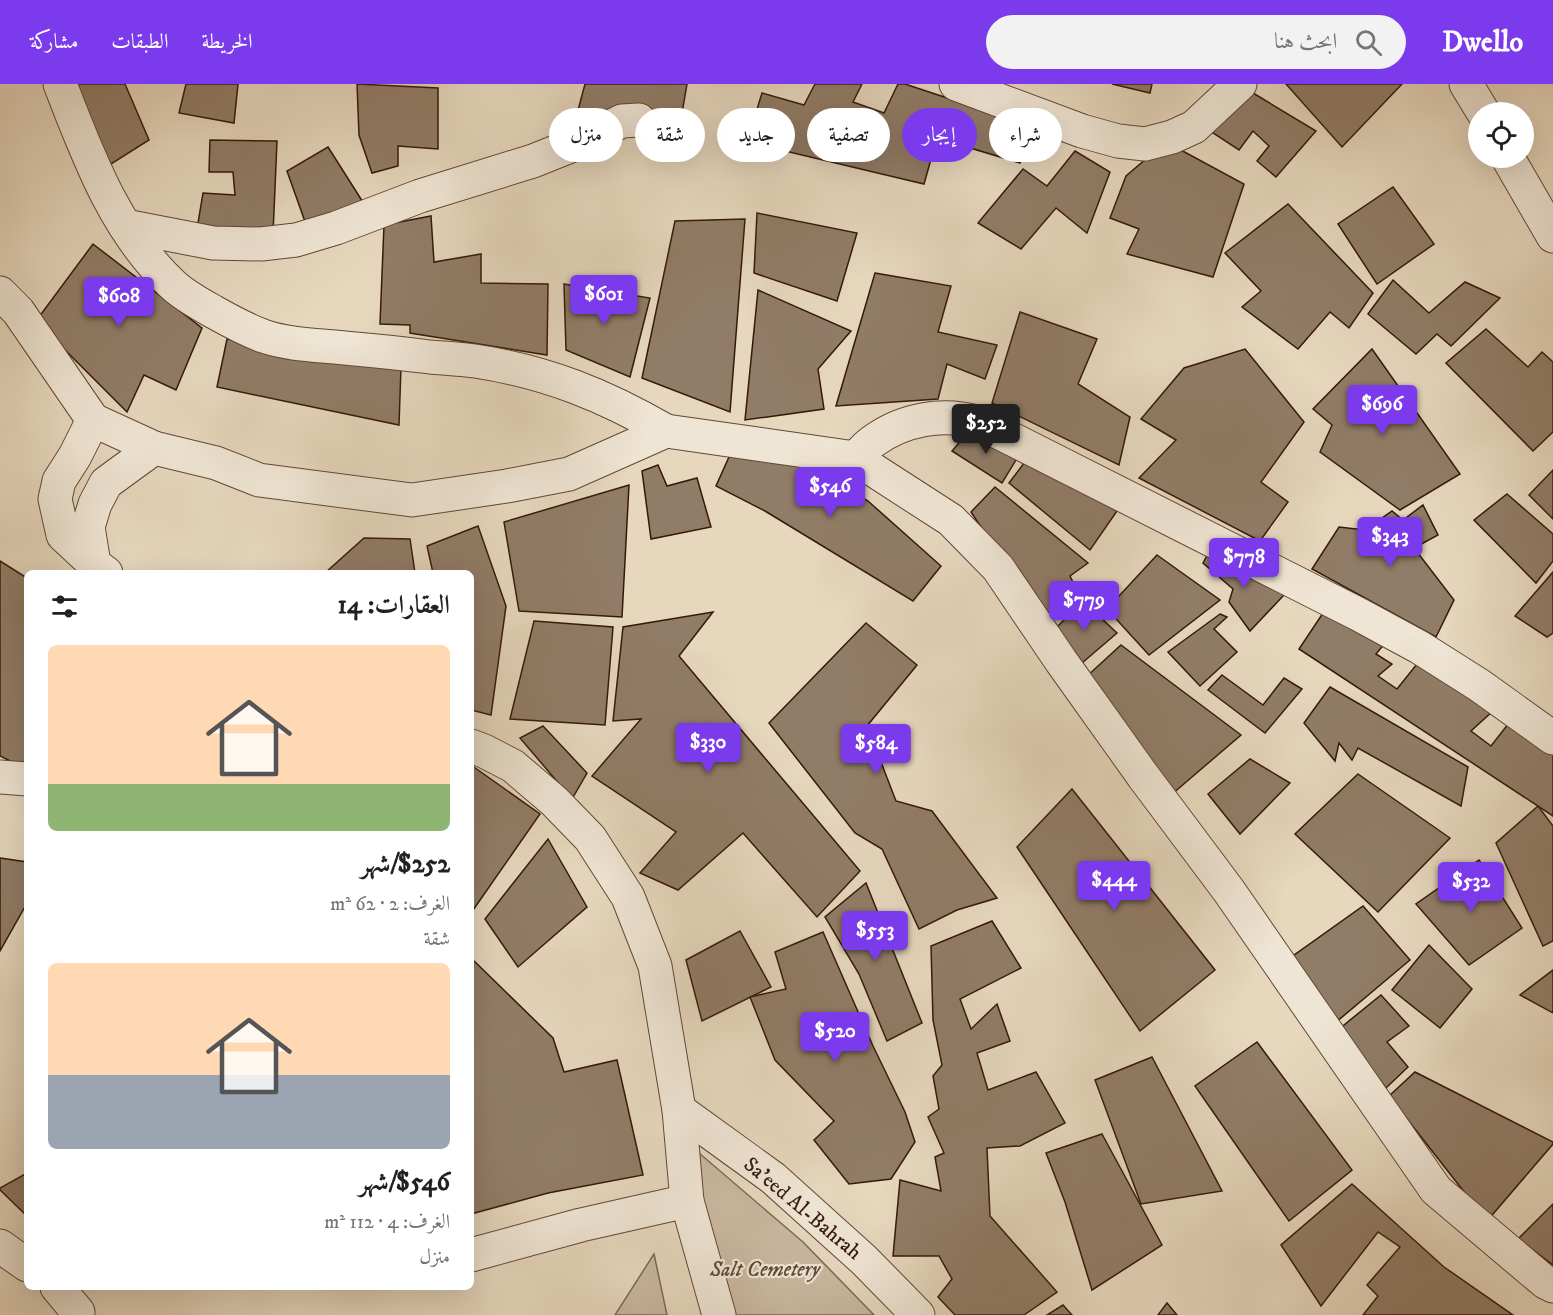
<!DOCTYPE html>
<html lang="ar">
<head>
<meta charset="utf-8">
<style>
  :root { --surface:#fff; --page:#f2f2f2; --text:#202124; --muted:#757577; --accent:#7c3aed }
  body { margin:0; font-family:"IM FELL DW Pica",Amiri,serif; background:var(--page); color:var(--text); direction:rtl; height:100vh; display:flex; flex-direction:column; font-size:22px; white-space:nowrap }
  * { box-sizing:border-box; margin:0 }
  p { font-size:20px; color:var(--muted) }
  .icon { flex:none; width:33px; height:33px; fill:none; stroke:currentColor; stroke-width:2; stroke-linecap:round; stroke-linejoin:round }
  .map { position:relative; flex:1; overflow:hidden; direction:ltr }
  .drawer { position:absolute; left:24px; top:486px; width:450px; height:720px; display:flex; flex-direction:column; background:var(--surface); border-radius:9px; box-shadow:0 6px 24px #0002; direction:rtl }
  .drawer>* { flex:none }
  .top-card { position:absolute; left:492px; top:24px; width:570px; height:54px; direction:rtl; display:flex; gap:12px }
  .buttons { position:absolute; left:1468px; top:18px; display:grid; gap:12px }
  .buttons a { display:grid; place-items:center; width:66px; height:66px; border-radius:50%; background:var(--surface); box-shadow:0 6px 24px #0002; font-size:30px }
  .price { position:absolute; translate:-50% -51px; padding:0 14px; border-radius:6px; background:var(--accent); color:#fff; font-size:20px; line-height:39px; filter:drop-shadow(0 2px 3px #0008) }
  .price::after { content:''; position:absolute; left:50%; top:36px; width:18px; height:14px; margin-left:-9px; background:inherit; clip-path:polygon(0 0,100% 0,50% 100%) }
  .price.selected { background:#222; color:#fff }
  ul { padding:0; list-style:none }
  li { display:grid; align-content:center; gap:12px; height:318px; padding:0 24px }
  li span { display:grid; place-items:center; height:186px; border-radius:9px; color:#555 }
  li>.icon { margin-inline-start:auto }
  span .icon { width:108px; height:108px; fill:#fffc; stroke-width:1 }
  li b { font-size:26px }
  h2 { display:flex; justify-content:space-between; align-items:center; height:72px; padding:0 24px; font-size:26px }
  .tag { padding:0 21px; border-radius:27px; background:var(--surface); box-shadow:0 6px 24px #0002; font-size:21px; line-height:54px }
  .tag.selected { background:var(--accent); color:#fff }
  header { display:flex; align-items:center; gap:36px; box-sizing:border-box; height:84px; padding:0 30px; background:var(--accent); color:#fff }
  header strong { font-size:28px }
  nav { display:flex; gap:33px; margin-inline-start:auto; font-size:21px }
  .search { width:420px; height:54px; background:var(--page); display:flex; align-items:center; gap:15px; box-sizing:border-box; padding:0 21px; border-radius:33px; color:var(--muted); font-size:22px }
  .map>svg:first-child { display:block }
  .green { fill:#c8b79f; stroke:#7e6854; stroke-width:1.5 }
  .building { fill:#917c67; stroke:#35190a; stroke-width:1.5 }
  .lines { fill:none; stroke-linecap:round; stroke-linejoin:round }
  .minor-casing { stroke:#614837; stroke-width:35 }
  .minor { stroke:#efe5d4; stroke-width:33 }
  .labels { text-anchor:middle; stroke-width:4.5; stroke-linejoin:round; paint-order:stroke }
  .street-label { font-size:21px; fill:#35190a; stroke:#efe5d4 }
  .park-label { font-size:21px; font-style:italic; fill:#614837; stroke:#efe5d4 }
</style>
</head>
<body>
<header>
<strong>Dwello</strong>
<div class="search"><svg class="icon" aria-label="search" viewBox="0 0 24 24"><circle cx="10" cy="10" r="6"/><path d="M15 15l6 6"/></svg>ابحث هنا</div>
<nav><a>الخريطة</a><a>الطبقات</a><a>مشاركة</a></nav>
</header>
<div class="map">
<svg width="1553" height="1231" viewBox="0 0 1553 1231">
  <rect width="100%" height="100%" fill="#e6d7bd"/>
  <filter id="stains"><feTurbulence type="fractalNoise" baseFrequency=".00333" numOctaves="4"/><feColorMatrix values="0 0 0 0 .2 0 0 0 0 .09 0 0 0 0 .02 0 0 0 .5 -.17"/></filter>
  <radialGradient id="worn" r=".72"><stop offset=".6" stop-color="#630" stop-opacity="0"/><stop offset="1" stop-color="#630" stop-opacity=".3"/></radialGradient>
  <g class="green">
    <polygon points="678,1051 803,1158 874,1231 731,1231"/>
    <polygon points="654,1170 667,1231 615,1231"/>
  </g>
  <g class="building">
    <polygon points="79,0 125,0 149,56 108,82 77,2"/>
    <polygon points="186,0 238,0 234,39 179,29"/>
    <polygon points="357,0 438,4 438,65 398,62 398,82 372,89 359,51"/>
    <polygon points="585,0 687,0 682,29 577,30"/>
    <polygon points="815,0 862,0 853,18 884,29 898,0 905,0 1029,41 1020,79 937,54 924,100 747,58 762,9 804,21"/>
    <polygon points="1112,0 1152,0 1150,9"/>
    <polygon points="1286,0 1402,0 1342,63"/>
    <polygon points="1253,9 1316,47 1276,93 1257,77 1269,62 1253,47 1239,66 1210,47"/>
    <polygon points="210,56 277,57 273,150 197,145 203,109 235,111 233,88 209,88"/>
    <polygon points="1166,58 1244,100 1213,193 1127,170 1139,145 1110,134 1126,92"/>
    <polygon points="328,63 366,123 308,146 287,87"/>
    <polygon points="1075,67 1110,88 1087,149 1056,124 1021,165 978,139 1023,85 1047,102"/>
    <polygon points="1393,103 1434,160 1377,200 1338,140"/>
    <polygon points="1288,120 1373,209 1349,244 1330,228 1298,265 1242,223 1261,207 1225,169"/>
    <polygon points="757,129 857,149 837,217 754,189"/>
    <polygon points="431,132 434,178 481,170 481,199 548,200 547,271 410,249 410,241 380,240 384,141"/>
    <polygon points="745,135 730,328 642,294 675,137"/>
    <polygon points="93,160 202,244 176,306 144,291 127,328 36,237"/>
    <polygon points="875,189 951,202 938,248 997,261 985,295 947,280 938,315 836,322"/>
    <polygon points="1393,196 1429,229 1465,198 1500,214 1451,262 1437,250 1416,270 1368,230"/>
    <polygon points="564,200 650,214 630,293 566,266"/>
    <polygon points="758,206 851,247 818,285 824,325 745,336"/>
    <polygon points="1020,228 1097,255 1078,300 1130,333 1119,381 992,319"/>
    <polygon points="1486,245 1528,283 1542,268 1553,278 1553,348 1533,367 1446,279"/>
    <polygon points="227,255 401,283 399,341 217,303"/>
    <polygon points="1245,265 1304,338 1261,398 1288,418 1260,457 1139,394 1176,356 1141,335 1184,284"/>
    <polygon points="1372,265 1460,390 1400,426 1320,368 1332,341 1313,325"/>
    <polygon points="970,346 1019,371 1002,399 952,367"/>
    <polygon points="733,364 812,381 868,417 941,482 913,517 765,427 716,402"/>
    <polygon points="1028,374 1117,427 1090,466 1009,399"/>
    <polygon points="658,381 667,402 697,394 711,443 651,455 642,387"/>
    <polygon points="1553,386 1553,435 1529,411"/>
    <polygon points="629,401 622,533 519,527 504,438"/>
    <polygon points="995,403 1088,479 1070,492 1079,511 1045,540 971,428"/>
    <polygon points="1507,410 1553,450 1553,477 1536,499 1474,436"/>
    <polygon points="1423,421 1438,451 1414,464 1454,516 1436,553 1312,485 1339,443 1365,446 1392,427 1403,436"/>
    <polygon points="478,442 506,522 491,631 471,626 471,489 433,489 427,462"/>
    <polygon points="364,454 410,455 415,489 325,489"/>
    <polygon points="1211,464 1284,511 1250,547 1229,518 1233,505 1203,479"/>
    <polygon points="1157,471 1220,516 1149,571 1107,525"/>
    <polygon points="0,477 27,494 27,685 0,672"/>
    <polygon points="1553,488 1553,549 1547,553 1515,532"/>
    <polygon points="1083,517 1117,549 1082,579 1053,547"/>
    <polygon points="1327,523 1390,553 1376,570 1392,580 1378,592 1397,605 1421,575 1494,626 1471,647 1491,662 1512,635 1553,667 1553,732 1299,565"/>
    <polygon points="713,528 679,572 860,787 817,833 743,749 678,806 640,789 676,748 592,692 641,635 613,637 623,543"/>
    <polygon points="1220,530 1227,533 1214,545 1237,568 1200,602 1168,568"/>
    <polygon points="534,537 613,543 605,641 510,635"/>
    <polygon points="866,539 917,581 867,642 896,717 932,727 997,814 957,826 919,845 882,765 855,749 769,639"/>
    <polygon points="1121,561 1241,651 1171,711 1086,593"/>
    <polygon points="1222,591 1263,621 1284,594 1302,605 1265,649 1208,606"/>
    <polygon points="1330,603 1468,683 1461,722 1358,664 1352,676 1339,659 1335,677 1304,639"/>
    <polygon points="543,642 587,689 572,715 520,654"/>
    <polygon points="1250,675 1290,699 1240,750 1208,710"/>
    <polygon points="471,681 540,730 471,829"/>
    <polygon points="1358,690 1450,754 1378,828 1295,750"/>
    <polygon points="1072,705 1215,886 1140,947 1017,763"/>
    <polygon points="1538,722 1553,742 1553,857 1543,862 1496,759"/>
    <polygon points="548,755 587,823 518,883 485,835"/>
    <polygon points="0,774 27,778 27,819 0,867"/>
    <polygon points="1479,776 1522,844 1469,881 1416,820"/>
    <polygon points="866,799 922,939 887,957 859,890 825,833"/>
    <polygon points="1363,822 1410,876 1335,939 1290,874"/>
    <polygon points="992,837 1021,884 960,915 971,945 997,920 1010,957 977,969 988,1006 1036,988 1065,1039 1020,1062 987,1064 990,1132 1057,1208 1024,1231 955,1231 938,1213 952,1195 939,1172 893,1172 900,1096 941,1107 935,1073 944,1069 928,1033 939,1025 933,992 942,981 933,936 931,862"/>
    <polygon points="740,847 771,903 702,937 686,876"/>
    <polygon points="823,848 873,962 905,1028 915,1058 891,1095 849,1100 814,1056 834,1037 775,976 750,913 786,905 775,868"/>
    <polygon points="1429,861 1472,905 1440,944 1392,906"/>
    <polygon points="471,874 553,954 564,988 617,976 643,1091 548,1109 471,1130"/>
    <polygon points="1553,886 1553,929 1520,911"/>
    <polygon points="1381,911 1409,942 1387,958 1408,983 1386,1004 1339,945"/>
    <polygon points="1257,958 1352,1086 1289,1137 1195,1002"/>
    <polygon points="1152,973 1222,1107 1141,1120 1095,996"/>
    <polygon points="1415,988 1553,1058 1553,1060 1487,1137 1389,1012"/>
    <polygon points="1102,1050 1162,1161 1092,1206 1065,1118 1046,1069"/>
    <polygon points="27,1089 27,1132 0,1106 0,1104"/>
    <polygon points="1352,1100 1444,1183 1513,1231 1363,1231 1378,1212 1367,1201 1400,1163 1378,1148 1321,1222 1281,1161"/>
    <polygon points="1553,1120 1553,1181 1518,1155"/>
    <polygon points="1167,1219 1177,1231 1158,1231"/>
    <polygon points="1063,1221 1072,1231 1047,1231"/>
  </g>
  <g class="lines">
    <defs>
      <g id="minor">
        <path d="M60,0C88,72 115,147 173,201C185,212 200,220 214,228C230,237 247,246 263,252C286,260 311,261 335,263C367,266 398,269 430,273C445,274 461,275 475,277C547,288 604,311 666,347"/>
        <polyline points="956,0 1082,47 1118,57 1145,60 1172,53 1194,43 1240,0"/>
        <polyline points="1466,0 1483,28"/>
        <polyline points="1508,74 1553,152"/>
        <polyline points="125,142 213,159 261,160 296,156 336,144 420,112 533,77 578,59 622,37 639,36"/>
        <polyline points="0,209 18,227 93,336 154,364 216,379 259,396 412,416 507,402 569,390 666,347 855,374 951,436 998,484 1061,577 1143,692 1229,807 1436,1106 1545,1198 1553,1202"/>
        <polyline points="93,336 75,372 59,397 55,415 63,451 94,480 106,489"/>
        <path d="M855,374C861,369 866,362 872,358C903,335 943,328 979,339C986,342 993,346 1000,349L1358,530L1419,563L1479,601L1553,654"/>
        <polyline points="94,480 88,443 95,420 106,399 154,364"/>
        <polyline points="471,662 484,667 513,682 554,717 590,754 628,813 655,882 679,1026 687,1117 719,1231"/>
        <polyline points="0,693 27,695"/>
        <polyline points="679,1026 773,1094 864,1176 918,1231"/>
        <polyline points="0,1162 27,1181"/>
        <polyline points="471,1171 581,1141 687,1117"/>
        <polyline points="57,1203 78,1228 78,1231"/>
      </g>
    </defs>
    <use href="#minor" class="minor-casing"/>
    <use href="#minor" class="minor"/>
  </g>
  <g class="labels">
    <g class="street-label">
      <text transform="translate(803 1124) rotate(40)" y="7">Sa'eed Al-Bahrah</text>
    </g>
    <g class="park-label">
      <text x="765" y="1192">Salt Cemetery</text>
    </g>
  </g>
  <rect width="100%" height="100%" filter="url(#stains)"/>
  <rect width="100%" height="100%" fill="url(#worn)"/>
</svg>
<div class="buttons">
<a><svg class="icon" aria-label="locate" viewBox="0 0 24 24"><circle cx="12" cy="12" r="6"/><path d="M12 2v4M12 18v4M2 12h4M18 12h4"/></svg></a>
</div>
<b class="price" style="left:604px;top:242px">$601</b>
<b class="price" style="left:119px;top:244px">$608</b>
<b class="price" style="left:1382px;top:352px">$696</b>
<b class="price selected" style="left:986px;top:371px">$252</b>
<b class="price" style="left:830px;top:434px">$546</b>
<b class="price" style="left:1390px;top:484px">$343</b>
<b class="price" style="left:1244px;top:505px">$778</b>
<b class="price" style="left:1084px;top:548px">$779</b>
<b class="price" style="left:708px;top:690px">$330</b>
<b class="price" style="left:876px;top:691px">$584</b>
<b class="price" style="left:1114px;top:828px">$444</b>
<b class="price" style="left:1471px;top:829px">$532</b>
<b class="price" style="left:875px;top:878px">$553</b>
<b class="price" style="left:835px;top:979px">$520</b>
<div class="top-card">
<a class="tag">شراء</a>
<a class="tag selected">إيجار</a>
<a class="tag">تصفية</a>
<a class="tag">جديد</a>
<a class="tag">شقة</a>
<a class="tag">منزل</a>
</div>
<section class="drawer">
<h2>العقارات: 14<svg class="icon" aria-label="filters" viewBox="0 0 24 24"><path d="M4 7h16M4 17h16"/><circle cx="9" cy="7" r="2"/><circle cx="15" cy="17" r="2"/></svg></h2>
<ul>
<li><span style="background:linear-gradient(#ffd9b3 75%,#8fb573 0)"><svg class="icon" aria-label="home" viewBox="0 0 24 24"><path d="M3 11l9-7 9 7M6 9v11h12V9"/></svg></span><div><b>$252/شهر</b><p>الغرف: 2 · 62 m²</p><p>شقة</p></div></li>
<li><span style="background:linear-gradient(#ffd9b3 60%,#9aa5b1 0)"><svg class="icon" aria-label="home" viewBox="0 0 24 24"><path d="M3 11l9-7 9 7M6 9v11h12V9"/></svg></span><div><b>$546/شهر</b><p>الغرف: 4 · 112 m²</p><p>منزل</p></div></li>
</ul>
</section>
</div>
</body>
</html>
